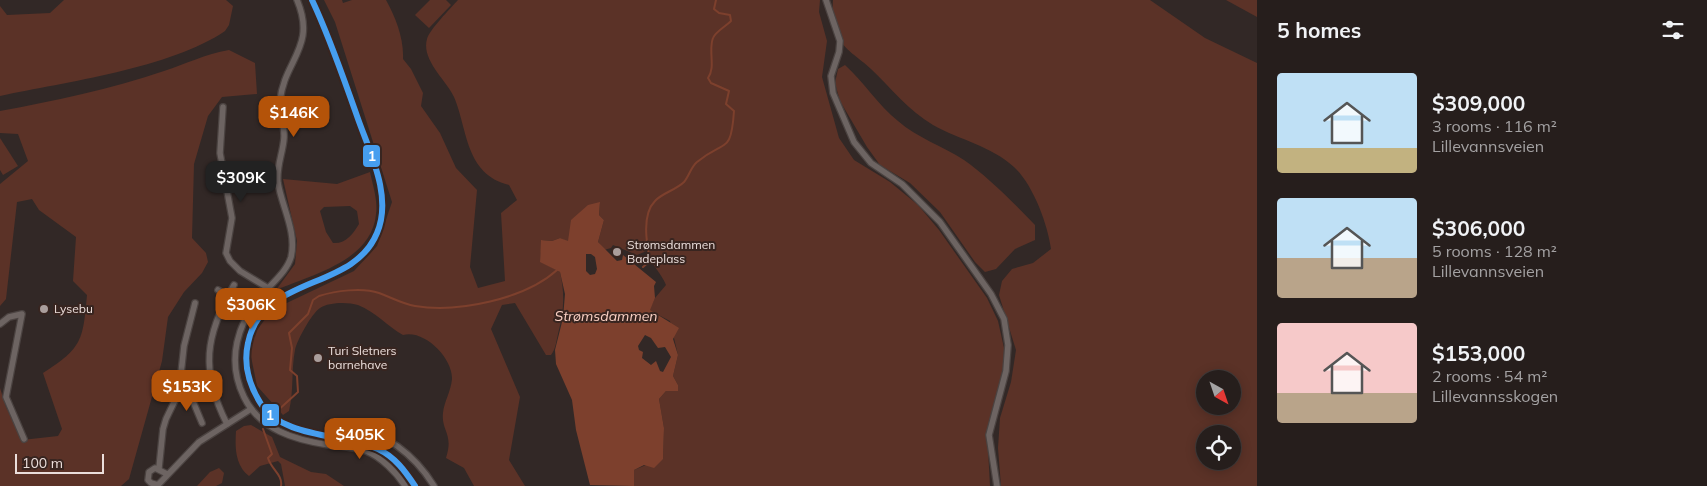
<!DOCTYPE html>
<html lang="en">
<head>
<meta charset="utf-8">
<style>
  :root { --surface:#261e1c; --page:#322b29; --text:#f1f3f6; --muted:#a4a2a3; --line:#423c3b; --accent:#b45309 }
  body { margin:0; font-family:Mulish,sans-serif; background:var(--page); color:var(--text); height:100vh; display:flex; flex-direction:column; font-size:19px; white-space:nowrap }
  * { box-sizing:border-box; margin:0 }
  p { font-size:16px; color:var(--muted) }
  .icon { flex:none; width:28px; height:28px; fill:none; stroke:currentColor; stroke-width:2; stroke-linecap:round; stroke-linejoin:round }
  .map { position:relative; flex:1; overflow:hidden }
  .side { display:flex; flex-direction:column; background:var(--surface); width:450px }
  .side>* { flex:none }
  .needle { width:32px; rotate:140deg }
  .controls { position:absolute; left:1196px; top:370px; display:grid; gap:10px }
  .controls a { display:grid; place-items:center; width:45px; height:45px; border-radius:50%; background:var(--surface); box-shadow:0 2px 12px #0003,0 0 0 1px var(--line); font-size:25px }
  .scale { position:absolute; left:15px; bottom:12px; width:89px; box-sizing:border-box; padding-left:5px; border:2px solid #ebdedb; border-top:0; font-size:14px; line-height:18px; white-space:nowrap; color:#ebdedb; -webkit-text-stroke:4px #382520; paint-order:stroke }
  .price { position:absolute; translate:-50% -42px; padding:0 11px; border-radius:10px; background:var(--accent); color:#fff; font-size:16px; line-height:32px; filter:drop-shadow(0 1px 2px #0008) }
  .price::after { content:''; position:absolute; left:50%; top:30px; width:15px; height:11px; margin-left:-8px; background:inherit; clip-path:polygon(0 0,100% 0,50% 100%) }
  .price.on { background:#222; color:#fff }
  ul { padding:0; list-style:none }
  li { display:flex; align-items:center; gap:15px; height:125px; padding:0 20px }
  li span { display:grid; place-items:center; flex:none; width:140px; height:100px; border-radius:5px; color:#555 }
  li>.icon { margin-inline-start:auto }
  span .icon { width:60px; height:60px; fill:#fffc; stroke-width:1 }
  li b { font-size:21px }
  h2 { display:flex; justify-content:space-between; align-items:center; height:60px; padding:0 20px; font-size:21px }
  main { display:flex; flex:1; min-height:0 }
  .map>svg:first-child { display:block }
  .green { fill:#5b3227; fill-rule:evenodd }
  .water { fill:#7d402d; fill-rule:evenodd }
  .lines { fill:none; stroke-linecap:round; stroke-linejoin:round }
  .stream { stroke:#7d402d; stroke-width:2 }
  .minor-casing { stroke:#4b4341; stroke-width:8 }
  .minor { stroke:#6d6462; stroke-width:5.5 }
  .metro-1-casing { stroke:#382520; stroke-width:10 }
  .metro-1 { stroke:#469eef; stroke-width:6 }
  .poi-dot { fill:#aa9e9c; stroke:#382520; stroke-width:2 }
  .labels { text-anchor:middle; stroke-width:4; stroke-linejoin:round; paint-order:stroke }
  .poi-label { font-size:12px; fill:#ebdedb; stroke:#382520; text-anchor:start }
  .water-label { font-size:14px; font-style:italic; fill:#fbd1c4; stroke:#382520 }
  .line-badge { stroke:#382520; stroke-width:2 }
  .badge-label { font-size:14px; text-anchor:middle; font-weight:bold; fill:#fff }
</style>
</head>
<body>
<main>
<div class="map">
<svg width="1257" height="486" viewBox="0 0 1257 486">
  <rect width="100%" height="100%" fill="#322826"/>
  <g class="green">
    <path d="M64,0H226L233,6L229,25L225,31C171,68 65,82 0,96V6L7,15L50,13Z"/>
    <path d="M324,0H342L343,3L352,0H386C396,18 404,39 403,59L411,69L423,93L421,106L440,133L456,168L477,190L470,267L478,288L505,281L501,213L517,200L509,185C465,174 468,130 454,97C446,80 421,60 427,39C430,29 450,9 458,0H820L819,12L827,41L822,77L839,138L854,160L890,182L918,205L939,230L987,298L998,321L1004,348L1003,381L987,431L990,486H634V470L663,458L664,428L659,399L666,391H677L678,385L673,376L678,355L670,321L649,310L655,298L666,285C661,272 650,265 649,250L637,255L613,245L611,248L604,250L598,242L604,220L599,215L600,203L568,242L560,238L552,241L542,240L540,261L560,272C565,294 564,311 558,334C556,342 556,348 551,355H546L515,303L502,305L491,329L520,397L509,460L525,486H474L464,468L446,458C454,434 441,431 443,413C444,402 451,391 452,379C453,358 424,329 403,335C387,326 376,312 358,305C348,302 329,302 320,308C312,313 297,340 295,350C291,371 294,391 289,411L283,415L257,386L248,342L272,310L354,271L377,246L392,202L335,22Z"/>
    <polygon points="430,0 446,0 451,5 429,28 415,15"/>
    <path d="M833,0H1150L1205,38L1257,63V486H1001L998,448L1000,418L1011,382L1016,350L999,295L1002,281L1012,269L1033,263L1051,249C1048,225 1033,184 1014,167C991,146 960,140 933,125C909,111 891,88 871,69C860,58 843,50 837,34C834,25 832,9 833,0ZM1205,379H1232V406H1205ZM1205,434H1232V461H1205Z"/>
    <polygon points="1226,0 1257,0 1257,17"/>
    <path d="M229,50L255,63L257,94L222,97L208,116L194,164L192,238L206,253L208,262L202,273L184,292L168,317L162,361L129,479L121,486H0V388L6,407L22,440L58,436L62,429L43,373C83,348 83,339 87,295L73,281L76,237L39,210L32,199L17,202L6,299L0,306V184L28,161L18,134L0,133V111C54,101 111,89 164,71C186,64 205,54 229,50Z"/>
    <path d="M845,65C864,82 878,105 898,121C917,138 943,146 964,160C986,175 1016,205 1035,225V240L1015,249L996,269L985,272L975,262L940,212L910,183L880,165L867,147L840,101L835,83L838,69Z"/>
    <polygon points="0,138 18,166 3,175 0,170"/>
    <path d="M370,172C373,186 378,201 376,214C372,261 311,275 276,290L295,264L297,241L283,179L337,184ZM350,206L357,211L359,224C353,234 346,244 333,243L326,232L320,211L324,207Z"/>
    <path d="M251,425L272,437L280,457L311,472L326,474L344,486H285L281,464L278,461L260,466L249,476C235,465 235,448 236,431L244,426Z"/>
    <polygon points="219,468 224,473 222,483 216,486 197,486 210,472"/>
  </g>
  <path class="water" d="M600,202L599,215L604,220L598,242L617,261L622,260L623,255L656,282L654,286L655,298L650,310L679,328L673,339L678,355L673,376L678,385V391H666L659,399L664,428L663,459L654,468L644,465L634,470V486L590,485L576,430L572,400L556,364L555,350L563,318L565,294L560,272L540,262L541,240L552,241L560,238L568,241L571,220L588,205ZM586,254H591L595,257L597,269L595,274L590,275L586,271ZM645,335L651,338L658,348L665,347L671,357L663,372L660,371L656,361L651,365L642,358L643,352L639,350L638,346Z"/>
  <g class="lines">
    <g class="stream">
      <path d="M643,267L650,261C647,245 641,215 655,201C662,193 676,190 684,182C689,176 691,167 697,162C725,139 731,155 734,111L726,104L729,91L711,83L708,78C716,67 708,51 713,38C715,32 726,26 731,21L730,15L719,13L714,9L716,0"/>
      <path d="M275,413L298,392L297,376L290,370L292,348L289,333L308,314L313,300L319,296C335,291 362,287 379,293C390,297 403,304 415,306C458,313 525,299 557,270"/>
      <polyline points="268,421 270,419"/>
      <path d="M263,429L272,454L268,458C271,469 283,475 281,486"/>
    </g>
    <defs>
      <g id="minor">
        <path d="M297,0C317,47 284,60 280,101C279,113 285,125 284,138C283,153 276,167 278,183C282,207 297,232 291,257C287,271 273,282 264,293C237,322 226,360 244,397C260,430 295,440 329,445C341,446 355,447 366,451C381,457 397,473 405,486"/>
        <polyline points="826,0 840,41 839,52 831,76 833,93 854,142 871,163 902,184 940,222 991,294 1004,319 1008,345 1006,371 989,435 997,486"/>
        <polyline points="223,107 220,153 232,218 226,253 230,261 240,271 268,288"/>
        <polyline points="218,290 228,296"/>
        <polyline points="0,324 9,317 22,314 6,397 24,439"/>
        <polyline points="179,392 192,399 202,423"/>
        <path d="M227,424C200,371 205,335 234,285"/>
        <path d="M339,446L343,435L347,430C384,428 416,457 434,486"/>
        <polyline points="159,468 163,429 166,419 179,392 184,346 195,303"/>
        <polyline points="167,474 155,468 149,472 148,480 151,483 158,485 199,442 251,409"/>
      </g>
    </defs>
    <use href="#minor" class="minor-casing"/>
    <use href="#minor" class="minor"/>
    <defs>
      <path id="metro-1" d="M312,0C330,38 343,77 357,116C369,151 393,196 377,233C353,292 262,274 248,343C243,365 249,385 261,404C282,438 345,434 378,449C395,457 405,471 415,486"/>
    </defs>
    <use href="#metro-1" class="metro-1-casing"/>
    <use href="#metro-1" class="metro-1"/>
  </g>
  <g class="poi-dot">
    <circle cx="617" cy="252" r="5"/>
    <circle cx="44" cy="309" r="5"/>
    <circle cx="318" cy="358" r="5"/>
  </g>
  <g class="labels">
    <g class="poi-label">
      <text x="627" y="249">Strømsdammen<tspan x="627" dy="14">Badeplass</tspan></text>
      <text x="54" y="313">Lysebu</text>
      <text x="328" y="355">Turi Sletners<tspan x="328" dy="14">barnehave</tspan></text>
    </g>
    <g class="water-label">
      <text x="606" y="321">Strømsdammen</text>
    </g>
  </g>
  <g class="line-badge">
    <rect x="362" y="144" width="19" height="24" rx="5" fill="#469eef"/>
    <rect x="261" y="403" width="19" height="24" rx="5" fill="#469eef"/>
  </g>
  <g class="badge-label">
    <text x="372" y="161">1</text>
    <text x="270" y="420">1</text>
  </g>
</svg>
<div class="controls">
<a><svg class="needle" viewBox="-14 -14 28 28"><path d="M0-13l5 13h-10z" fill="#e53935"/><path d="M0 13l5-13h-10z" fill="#a4a2a3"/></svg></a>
<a><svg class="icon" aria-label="locate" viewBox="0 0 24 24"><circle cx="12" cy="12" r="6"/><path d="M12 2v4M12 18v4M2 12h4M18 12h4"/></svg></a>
</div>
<div class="scale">100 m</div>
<b class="price" style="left:294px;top:138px">$146K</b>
<b class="price on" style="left:241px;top:203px">$309K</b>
<b class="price" style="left:251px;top:330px">$306K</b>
<b class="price" style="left:187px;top:412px">$153K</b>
<b class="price" style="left:360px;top:460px">$405K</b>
</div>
<section class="side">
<h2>5 homes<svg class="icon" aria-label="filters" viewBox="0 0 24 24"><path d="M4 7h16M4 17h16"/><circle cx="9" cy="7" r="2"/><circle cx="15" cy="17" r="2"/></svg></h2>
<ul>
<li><span style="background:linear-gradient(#bfe0f5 75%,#c2b280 0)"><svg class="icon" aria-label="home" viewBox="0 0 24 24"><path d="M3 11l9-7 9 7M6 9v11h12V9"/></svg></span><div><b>$309,000</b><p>3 rooms · 116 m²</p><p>Lillevannsveien</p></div></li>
<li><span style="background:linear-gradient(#bfe0f5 60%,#b9a48a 0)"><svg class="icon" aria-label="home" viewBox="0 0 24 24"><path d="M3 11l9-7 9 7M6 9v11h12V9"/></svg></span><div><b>$306,000</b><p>5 rooms · 128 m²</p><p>Lillevannsveien</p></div></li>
<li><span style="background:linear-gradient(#f6c9c9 70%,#b9a48a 0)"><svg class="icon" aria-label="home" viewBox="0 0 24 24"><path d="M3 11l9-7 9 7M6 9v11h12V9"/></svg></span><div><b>$153,000</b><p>2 rooms · 54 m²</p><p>Lillevannsskogen</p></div></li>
</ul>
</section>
</main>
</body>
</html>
